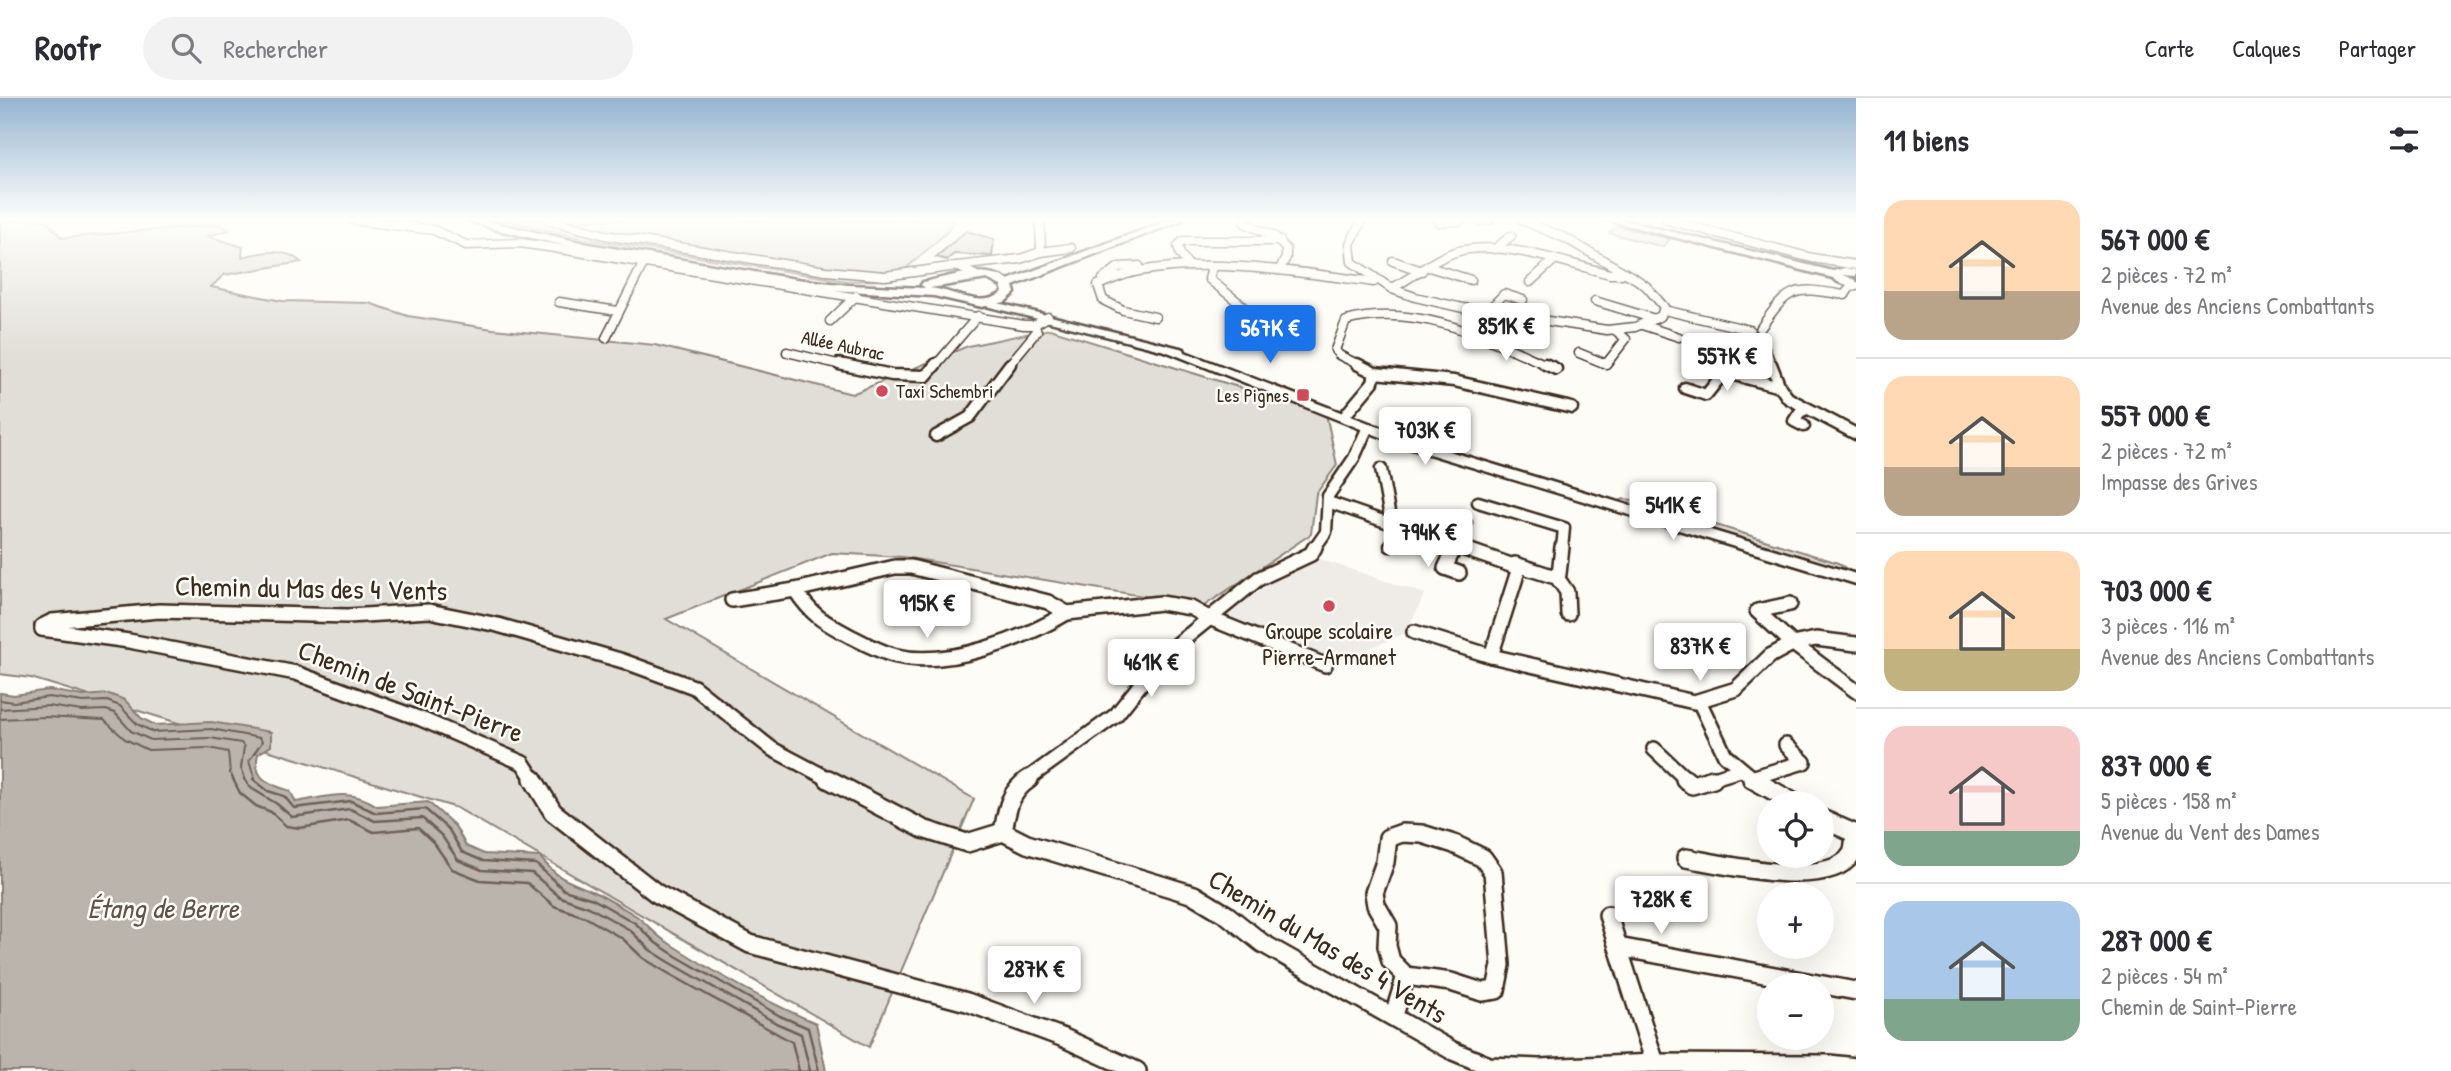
<!DOCTYPE html>
<html lang="fr">
<head>
<meta charset="utf-8">
<style>
  :root { --surface:#fff; --page:#f2f2f3; --text:#2b2b33; --muted:#7c7c81; --line:#e1e1e2; --accent:#1a73e8 }
  body { margin:0; font-family:"Patrick Hand",sans-serif; background:var(--page); color:var(--text); height:100vh; display:flex; flex-direction:column; font-size:26px; white-space:nowrap }
  * { box-sizing:border-box; margin:0 }
  p { font-size:23px; color:var(--muted) }
  .icon { flex:none; width:38px; height:38px; fill:none; stroke:currentColor; stroke-width:2; stroke-linecap:round; stroke-linejoin:round }
  .map { position:relative; flex:1; overflow:hidden }
  .side { display:flex; flex-direction:column; background:var(--surface); width:595px }
  .side>* { flex:none }
  .fabs { position:absolute; left:1757px; top:693px; display:grid; gap:14px }
  .fabs a { display:grid; place-items:center; width:77px; height:77px; border-radius:50%; background:var(--surface); box-shadow:0 7px 28px #0002; font-size:35px }
  .price { position:absolute; translate:-50% -60px; padding:0 16px; border-radius:7px; background:#fff; color:#222; font-size:23px; line-height:46px; filter:drop-shadow(0 2px 4px #0008) }
  .price::after { content:''; position:absolute; left:50%; top:42px; width:21px; height:16px; margin-left:-10px; background:inherit; clip-path:polygon(0 0,100% 0,50% 100%) }
  .price.selected { background:var(--accent); color:#fff }
  ul { padding:0; list-style:none }
  li { display:flex; align-items:center; gap:21px; height:175px; padding:0 28px }
  li+li { border-top:2px solid var(--line) }
  li span { display:grid; place-items:center; flex:none; width:196px; height:140px; border-radius:21px; color:#555 }
  li>.icon { margin-inline-start:auto }
  span .icon { width:84px; height:84px; fill:#fffc; stroke-width:1 }
  li b { font-size:30px }
  h2 { display:flex; justify-content:space-between; align-items:center; height:84px; padding:0 28px; font-size:30px }
  header { display:flex; align-items:center; gap:42px; box-sizing:border-box; height:98px; padding:0 35px; background:var(--surface); border-bottom:2px solid var(--line) }
  header strong { font-size:33px }
  nav { display:flex; gap:38px; margin-inline-start:auto; font-size:24px }
  .search { width:490px; height:63px; background:var(--page); display:flex; align-items:center; gap:18px; box-sizing:border-box; padding:0 24px; border-radius:38px; color:var(--muted); font-size:26px }
  main { display:flex; flex:1; min-height:0 }
  .map>svg:first-child { display:block }
  .built { fill:#efece7 }
  .green { fill:#e1ded7; stroke:#8e847a; stroke-width:2 }
  .water { fill:#bbb4ad; stroke:#887d74; stroke-width:2 }
  .lines { fill:none; stroke-linecap:round; stroke-linejoin:round }
  .shore-far1 { stroke:#6e6157; stroke-width:2 }
  .shore { stroke:#6e6157; stroke-width:2.5 }
  .building { fill:#cdc8c2; stroke:#3b2a1e; stroke-width:2 }
  .minor-far3-casing { stroke:#3b2a1e; stroke-width:11 }
  .minor-far2-casing { stroke:#3b2a1e; stroke-width:15 }
  .minor-far1-casing { stroke:#3b2a1e; stroke-width:18 }
  .minor-casing { stroke:#3b2a1e; stroke-width:22 }
  .secondary-casing { stroke:#3b2a1e; stroke-width:5 }
  .primary-casing { stroke:#3b2a1e; stroke-width:5 }
  .minor-far3 { stroke:#fdfcf7; stroke-width:8 }
  .minor-far2 { stroke:#fdfcf7; stroke-width:10 }
  .minor-far1 { stroke:#fdfcf7; stroke-width:13 }
  .minor { stroke:#fdfcf7; stroke-width:17 }
  .secondary { fill:#fdfcf7; fill-rule:evenodd }
  .primary { fill:#fdfcf7; fill-rule:evenodd }
  .poi-dot { fill:#d1495b; stroke:#fdfcf7; stroke-width:2.5 }
  .labels { text-anchor:middle; stroke-width:5; stroke-linejoin:round; paint-order:stroke }
  .far-street-label { font-size:19px; fill:#3b2a1e; stroke:#fdfcf7 }
  .far-poi-label { font-size:19px; fill:#3b2a1e; stroke:#fdfcf7; text-anchor:start }
  .poi-label { font-size:23px; fill:#3b2a1e; stroke:#fdfcf7 }
  .near-street-label { font-size:28px; fill:#3b2a1e; stroke:#fdfcf7 }
  .near-water-label { font-size:28px; font-style:italic; fill:#615349; stroke:#fdfcf7 }
</style>
</head>
<body>
<header>
<strong>Roofr</strong>
<div class="search"><svg class="icon" aria-label="search" viewBox="0 0 24 24"><circle cx="10" cy="10" r="6"/><path d="M15 15l6 6"/></svg>Rechercher</div>
<nav><a>Carte</a><a>Calques</a><a>Partager</a></nav>
</header>
<main>
<div class="map">
<svg width="1856" height="973" viewBox="0 0 1856 973">
  <rect width="100%" height="100%" fill="#fdfcf7"/>
  <filter id="ink" filterUnits="userSpaceOnUse"><feTurbulence type="fractalNoise" baseFrequency=".0143" numOctaves="2"/><feDisplacementMap in="SourceGraphic" scale="14" xChannelSelector="R" yChannelSelector="G"/><feConvolveMatrix kernelMatrix="1 2 1 2 8 2 1 2 1" color-interpolation-filters="sRGB"/></filter>
  <g filter="url(#ink)">
    <polygon class="built" points="1317,460 1425,496 1406,535 1334,565 1224,520 1270,485"/>
    <g class="green">
      <path d="M0,122H46L62,140L220,126L229,132L208,138L243,149L242,159C261,154 285,149 301,164L224,177L211,189L282,203L369,205L408,218L493,231L655,247L852,296L968,248L1050,231L1326,316L1337,367L1316,396L1311,436L1204,508L903,459L832,455L666,521L974,701L869,949L457,710L31,580L0,576Z"/>
      <polygon points="503,122 955,122 946,135 893,182 846,183 585,141"/>
      <polygon points="1617,128 1670,141 1663,149 1609,135"/>
      <polygon points="1625,401 1639,403 1838,465 1856,477 1613,404"/>
    </g>
    <path class="water" d="M49,592L83,598L109,596L125,602L141,620L155,627L211,624L271,634V648L258,656C252,682 270,686 290,693L296,704C327,699 350,689 377,708L428,704L455,728L466,748L484,756L540,759C563,787 569,781 598,796C610,802 623,810 635,817C646,824 653,835 664,842C712,873 763,903 816,925L826,973H0V595L14,597Z"/>
    <g class="lines">
      <g class="shore-far1">
        <polyline points="0,602 14,604 49,599 83,604 107,603 120,608 137,626 153,634 211,631 260,640 262,644 249,663 255,682"/>
        <polyline points="0,611 48,608 82,613 106,612 115,615 131,633 151,642 210,640 241,645 244,649 241,670 245,682"/>
        <polyline points="0,621 44,619 104,622 125,641 148,652 209,650 228,654 230,675 234,682"/>
      </g>
      <g class="shore">
        <polyline points="233,681 240,695 256,708 271,714 286,728 300,730 349,722 374,734 418,730 434,745 452,771 480,782 527,785 554,808 585,819 623,841 643,860 666,874 792,944 799,973"/>
        <polyline points="244,681 251,690 277,706 292,719 350,711 375,723 422,720 442,738 458,762 482,772 532,775 560,799 589,809 630,832 650,852 671,865 776,925 801,936 810,973"/>
        <polyline points="253,681 268,693 284,698 294,710 351,703 376,715 425,711 449,732 462,754 483,763 536,766 564,792 593,801 635,825 656,845 676,858 780,918 808,930 819,973"/>
      </g>
    </g>
    <polygon class="building" points="966,133 994,141 992,158 954,156 947,162 936,159"/>
    <g class="lines">
      <defs>
        <g id="minor-far3">
          <polyline points="352,122 434,132 466,147 520,145 548,149 1024,227 1034,227 1048,219"/>
          <polyline points="549,122 605,137 826,173 885,178 957,168 975,177"/>
          <polyline points="1040,122 1041,154"/>
          <polyline points="1246,122 1245,125 1275,139 1286,151 1286,160 1279,172"/>
          <polyline points="1362,122 1350,146 1352,164 1392,191 1415,199 1463,210 1607,232 1635,229 1661,218 1664,209 1646,188 1636,181 1565,140 1522,122"/>
          <polyline points="1667,122 1812,160 1856,167"/>
          <polyline points="1481,123 1490,122"/>
          <polyline points="1439,124 1460,123"/>
          <polyline points="1495,151 1511,138"/>
          <polyline points="1393,163 1422,173"/>
          <polyline points="957,168 1020,161 1041,154 1071,150"/>
          <polyline points="1189,168 1180,156 1178,148 1183,143 1280,143"/>
          <polyline points="1212,169 1209,181 1252,215 1240,229"/>
          <polyline points="1429,169 1471,182"/>
          <polyline points="1103,181 1119,169 1139,168"/>
          <polyline points="1530,184 1553,163"/>
          <path d="M1392,190C1414,179 1435,159 1459,153C1503,142 1566,165 1610,176H1621"/>
          <polyline points="1595,203 1655,221"/>
          <polyline points="559,204 618,213"/>
          <polyline points="1664,212 1750,232"/>
          <path d="M1155,219L1123,212L1103,202L1098,187C1111,182 1125,175 1139,173C1216,160 1297,174 1374,184"/>
          <polyline points="830,223 856,198"/>
          <polyline points="1642,227 1679,239"/>
          <polygon points="1240,229 1253,239 1252,242 1240,241 1234,236"/>
          <path d="M1760,231C1790,187 1794,189 1845,197L1850,189L1856,188"/>
          <polyline points="1469,232 1504,196 1523,202"/>
          <polyline points="1760,238 1772,268"/>
          <polyline points="606,240 643,166"/>
          <polyline points="787,254 846,268"/>
          <polyline points="1579,255 1606,266 1626,241 1615,232"/>
          <polyline points="935,268 978,218"/>
          <polyline points="1008,268 1037,233 1034,227"/>
          <path d="M1361,268L1339,257L1335,252L1346,223C1416,204 1486,240 1549,268"/>
        </g>
        <g id="minor-far2">
          <polyline points="839,266 892,277 926,278 936,266"/>
          <polyline points="1545,266 1556,271"/>
          <polyline points="1771,266 1780,289 1788,300 1856,336"/>
          <polyline points="1375,275 1454,283 1572,310"/>
          <polyline points="1685,290 1706,297 1722,277 1727,275 1780,289"/>
          <polyline points="1347,315 1373,284 1375,275 1357,266"/>
          <polyline points="1804,328 1794,323 1800,314 1807,311"/>
          <polyline points="936,338 970,319 1010,266"/>
          <polyline points="1381,371 1391,425"/>
          <polyline points="1328,404 1464,451"/>
          <polyline points="1478,404 1564,430 1562,451"/>
          <polyline points="1390,448 1401,428"/>
          <polyline points="1314,451 1326,434 1328,398 1354,360 1367,331"/>
          <polyline points="1454,451 1466,425"/>
        </g>
        <g id="minor-far1">
          <polyline points="1455,449 1445,470 1459,475"/>
          <polyline points="1459,449 1519,470 1491,558"/>
          <polyline points="1515,466 1552,478 1559,476 1562,449"/>
          <polyline points="1556,478 1567,494 1568,516"/>
          <path d="M795,492C813,519 824,524 852,539C866,546 882,555 897,558C949,570 1023,541 1067,515"/>
          <polyline points="732,502 795,492 895,469 911,469 1048,504 1067,515 1161,505 1191,510 1209,520 1325,567"/>
          <polyline points="1790,506 1757,513 1792,545 1856,593"/>
          <polyline points="42,531 42,528 52,523 159,513 348,518 429,513 498,527 623,563 694,589 772,651 831,682"/>
          <polyline points="42,531 129,543 296,575 421,621 523,665 534,682"/>
          <polyline points="1414,534 1491,558 1694,604 1736,591 1770,558 1792,546 1816,541 1856,546"/>
          <polyline points="1699,603 1725,657 1755,682"/>
          <polyline points="1654,651 1687,682"/>
          <polyline points="1751,680 1804,664 1786,647"/>
          <polyline points="1026,682 1116,617 1163,558 1258,481 1311,456 1315,449"/>
          <polyline points="1707,682 1740,672"/>
        </g>
        <g id="minor">
          <polyline points="533,681 553,714 656,795 750,846 967,904 1064,940 1137,973"/>
          <polyline points="828,681 923,731 967,745 1003,734 1027,746 1194,797 1227,817 1262,845 1453,953 1489,968 1539,970 1655,965 1829,966 1856,969"/>
          <polyline points="1685,681 1692,687 1713,681"/>
          <polyline points="1752,681 1795,705"/>
          <polyline points="1822,721 1856,736"/>
          <path d="M1003,734C1007,712 1009,694 1029,681"/>
          <polygon points="1402,735 1422,736 1454,746 1483,760 1493,774 1501,867 1496,892 1482,894 1451,884 1406,878 1391,863 1387,848 1388,828 1376,807 1374,795 1385,764 1388,740"/>
          <path d="M1686,760C1721,766 1828,792 1851,757C1855,751 1854,741 1855,735"/>
          <polyline points="1608,817 1618,849"/>
          <polyline points="1394,917 1406,878"/>
          <polyline points="1655,965 1618,849 1856,893"/>
        </g>
        <polygon id="secondary" points="986,202 1184,251 1185,254 1416,343 1856,476 1856,486 1406,349 1165,253 982,207 982,203"/>
        <g id="primary">
          <path d="M467,122H482L589,146L796,181L849,187L925,190L921,187L923,184C950,179 982,166 1008,182L1169,122H1183L1013,188L1015,195L1005,204L982,209L934,198L814,191L589,153L497,132ZM987,181L1001,188L1003,194C981,212 954,192 930,190Z"/>
          <polygon points="1607,122 1623,122 1833,173 1845,170 1856,172 1856,178 1843,177 1856,182 1856,190 1838,184 1833,180"/>
        </g>
      </defs>
      <use href="#minor-far3" class="minor-far3-casing"/>
      <use href="#minor-far2" class="minor-far2-casing"/>
      <use href="#minor-far1" class="minor-far1-casing"/>
      <use href="#minor" class="minor-casing"/>
      <use href="#secondary" class="secondary-casing"/>
      <use href="#primary" class="primary-casing"/>
      <use href="#minor-far3" class="minor-far3"/>
      <use href="#minor-far2" class="minor-far2"/>
      <use href="#minor-far1" class="minor-far1"/>
      <use href="#minor" class="minor"/>
      <use href="#secondary" class="secondary"/>
      <use href="#primary" class="primary"/>
    </g>
  </g>
  <linearGradient id="sky" x2="0" y2="1"><stop stop-color="#96b4d0"/><stop offset="0.47" stop-color="#fefefb"/><stop offset="1" stop-color="#fefefb" stop-opacity="0"/></linearGradient>
  <rect width="1856" height="258" fill="url(#sky)"/>
  <g class="poi-dot">
    <circle cx="882" cy="293" r="7"/>
    <rect x="1296" y="290" width="14" height="14" rx="3.5"/>
    <circle cx="1329" cy="508" r="7"/>
  </g>
  <g class="labels">
    <g class="far-street-label">
      <text transform="translate(843 247) rotate(12)" y="7">Allée Aubrac</text>
    </g>
    <g class="far-poi-label">
      <text x="896" y="300">Taxi Schembri</text>
      <text x="1289" y="304" text-anchor="end">Les Pignes</text>
    </g>
    <g class="poi-label">
      <text x="1329" y="541">Groupe scolaire<tspan x="1329" dy="26">Pierre-Armanet</tspan></text>
    </g>
    <g class="near-street-label">
      <text transform="translate(311 490) rotate(1)" y="10">Chemin du Mas des 4 Vents</text>
      <text transform="translate(411 593) rotate(21)" y="10">Chemin de Saint-Pierre</text>
      <text transform="translate(1328 848) rotate(31)" y="10">Chemin du Mas des 4 Vents</text>
    </g>
    <g class="near-water-label">
      <text x="163" y="820">Étang de Berre</text>
    </g>
  </g>
</svg>
<div class="fabs">
<a><svg class="icon" aria-label="locate" viewBox="0 0 24 24"><circle cx="12" cy="12" r="6"/><path d="M12 2v4M12 18v4M2 12h4M18 12h4"/></svg></a>
<a>+</a>
<a>−</a>
</div>
<b class="price" style="left:1506px;top:265px">851K €</b>
<b class="price selected" style="left:1270px;top:267px">567K €</b>
<b class="price" style="left:1727px;top:295px">557K €</b>
<b class="price" style="left:1425px;top:369px">703K €</b>
<b class="price" style="left:1673px;top:444px">541K €</b>
<b class="price" style="left:1428px;top:471px">794K €</b>
<b class="price" style="left:927px;top:542px">915K €</b>
<b class="price" style="left:1700px;top:585px">837K €</b>
<b class="price" style="left:1151px;top:601px">461K €</b>
<b class="price" style="left:1661px;top:838px">728K €</b>
<b class="price" style="left:1034px;top:908px">287K €</b>
</div>
<section class="side">
<h2>11 biens<svg class="icon" aria-label="filters" viewBox="0 0 24 24"><path d="M4 7h16M4 17h16"/><circle cx="9" cy="7" r="2"/><circle cx="15" cy="17" r="2"/></svg></h2>
<ul>
<li><span style="background:linear-gradient(#ffd9b3 65%,#b9a48a 0)"><svg class="icon" aria-label="home" viewBox="0 0 24 24"><path d="M3 11l9-7 9 7M6 9v11h12V9"/></svg></span><div><b>567 000 €</b><p>2 pièces · 72 m²</p><p>Avenue des Anciens Combattants</p></div></li>
<li><span style="background:linear-gradient(#ffd9b3 65%,#b9a48a 0)"><svg class="icon" aria-label="home" viewBox="0 0 24 24"><path d="M3 11l9-7 9 7M6 9v11h12V9"/></svg></span><div><b>557 000 €</b><p>2 pièces · 72 m²</p><p>Impasse des Grives</p></div></li>
<li><span style="background:linear-gradient(#ffd9b3 70%,#c2b280 0)"><svg class="icon" aria-label="home" viewBox="0 0 24 24"><path d="M3 11l9-7 9 7M6 9v11h12V9"/></svg></span><div><b>703 000 €</b><p>3 pièces · 116 m²</p><p>Avenue des Anciens Combattants</p></div></li>
<li><span style="background:linear-gradient(#f6c9c9 75%,#7fa58c 0)"><svg class="icon" aria-label="home" viewBox="0 0 24 24"><path d="M3 11l9-7 9 7M6 9v11h12V9"/></svg></span><div><b>837 000 €</b><p>5 pièces · 158 m²</p><p>Avenue du Vent des Dames</p></div></li>
<li><span style="background:linear-gradient(#a9c7e8 70%,#7fa58c 0)"><svg class="icon" aria-label="home" viewBox="0 0 24 24"><path d="M3 11l9-7 9 7M6 9v11h12V9"/></svg></span><div><b>287 000 €</b><p>2 pièces · 54 m²</p><p>Chemin de Saint-Pierre</p></div></li>
</ul>
</section>
</main>
</body>
</html>
